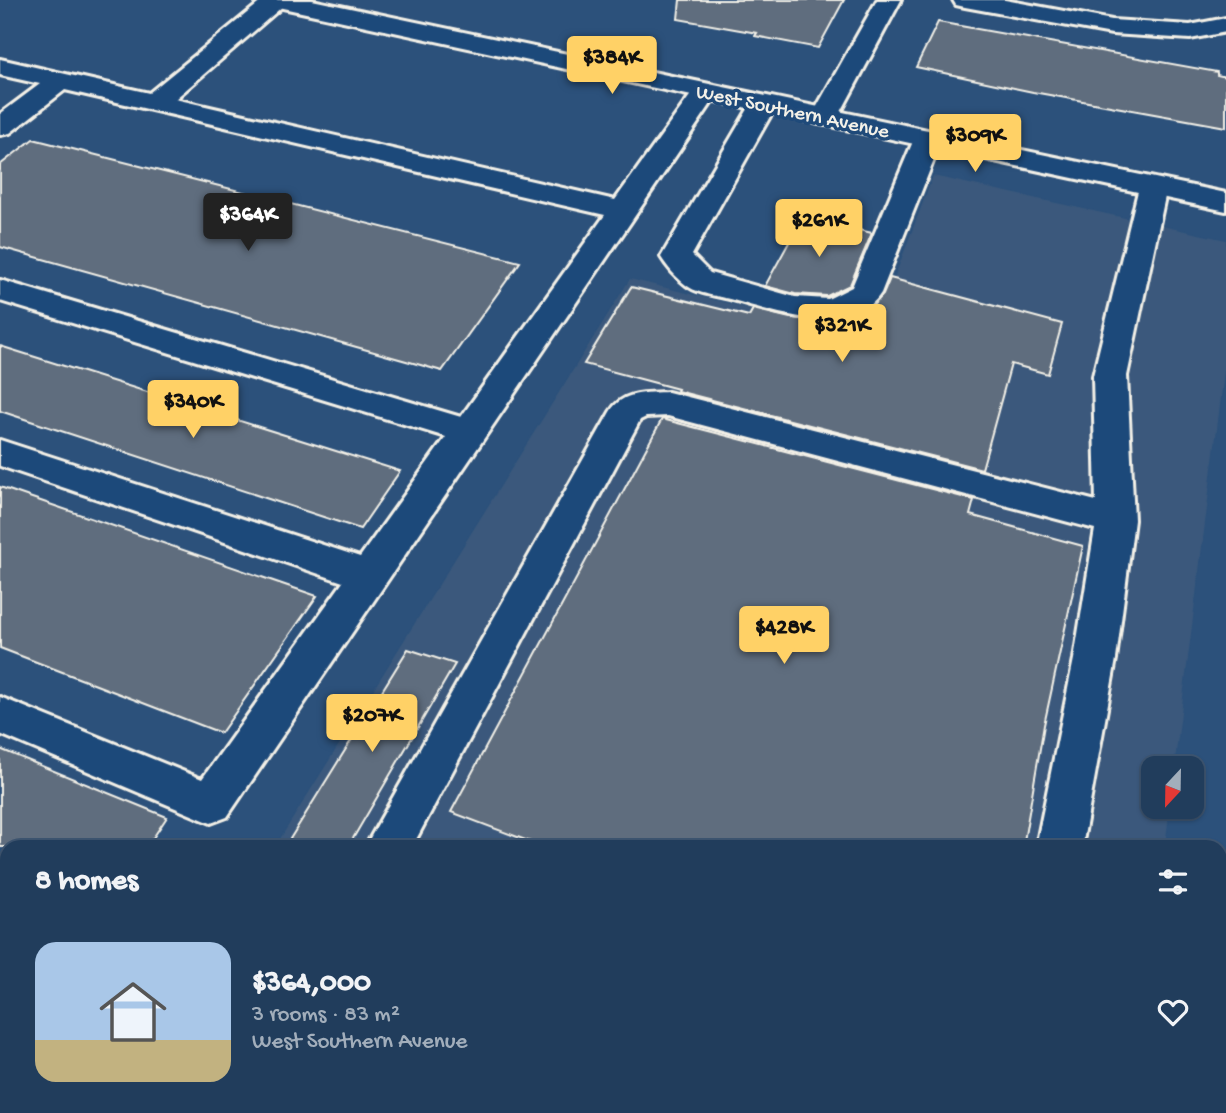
<!DOCTYPE html>
<html lang="en">
<head>
<meta charset="utf-8">
<style>
  :root { --surface:#213d5c; --page:#294462; --text:#f1f3f6; --muted:#a2aebb; --line:#3e5672; --accent:#ffd166 }
  body { margin:0; font-family:"Gochi Hand",sans-serif; background:var(--page); color:var(--text); height:100vh; display:flex; flex-direction:column; font-size:26px; white-space:nowrap }
  * { box-sizing:border-box; margin:0 }
  p { font-size:23px; color:var(--muted) }
  .icon { flex:none; width:38px; height:38px; fill:none; stroke:currentColor; stroke-width:2; stroke-linecap:round; stroke-linejoin:round }
  .map { position:relative; flex:1; overflow:hidden }
  .drawer { position:absolute; left:0px; top:840px; width:1227px; height:273px; display:flex; flex-direction:column; background:var(--surface); border-radius:21px 21px 0 0; box-shadow:0 2px 5px #0004,0 0 0 2px var(--line) }
  .drawer>* { flex:none }
  .needle { width:46px; rotate:202deg }
  .buttons { position:absolute; left:1141px; top:756px; display:grid; gap:14px }
  .buttons a { display:grid; place-items:center; width:63px; height:63px; border-radius:14px; background:var(--surface); box-shadow:0 2px 5px #0004,0 0 0 2px var(--line); font-size:35px }
  .price { position:absolute; translate:-50% -60px; padding:0 16px; border-radius:7px; background:var(--accent); color:#111; font-size:23px; line-height:46px; filter:drop-shadow(0 2px 4px #0008) }
  .price::after { content:''; position:absolute; left:50%; top:42px; width:21px; height:16px; margin-left:-10px; background:inherit; clip-path:polygon(0 0,100% 0,50% 100%) }
  .price.active { background:#222; color:#fff }
  ul { padding:0; list-style:none }
  li { display:flex; align-items:center; gap:21px; height:175px; padding:0 35px }
  li+li { border-top:2px solid var(--line) }
  li span { display:grid; place-items:center; flex:none; width:196px; height:140px; border-radius:21px; color:#555 }
  li>.icon { margin-inline-start:auto }
  span .icon { width:84px; height:84px; fill:#fffc; stroke-width:1 }
  li b { font-size:30px }
  h2 { display:flex; justify-content:space-between; align-items:center; height:84px; padding:0 35px; font-size:30px }
  .map>svg:first-child { display:block }
  .built { fill:#3b597c }
  .building { fill:#5e6d7e; stroke:#f4f1e8; stroke-width:2 }
  .lines { fill:none; stroke-linecap:round; stroke-linejoin:round }
  .minor-casing { stroke:#f4f1e8; stroke-width:6 }
  .major-casing { stroke:#f4f1e8; stroke-width:6 }
  .minor { fill:#1f4a7a; fill-rule:evenodd }
  .major { fill:#1f4a7a; fill-rule:evenodd }
  .labels { text-anchor:middle; stroke-width:7; stroke-linejoin:round; paint-order:stroke }
  .far-street-label { font-size:21px; fill:#f4f1e8; stroke:#1f4a7a }
</style>
</head>
<body>
<div class="map">
<svg width="1226" height="1113" viewBox="0 0 1226 1113">
  <rect width="100%" height="100%" fill="#2c517b"/>
  <filter id="ink" filterUnits="userSpaceOnUse"><feTurbulence type="fractalNoise" baseFrequency=".0143" numOctaves="2"/><feDisplacementMap in="SourceGraphic" scale="14" xChannelSelector="R" yChannelSelector="G"/><feConvolveMatrix kernelMatrix="1 2 1 2 8 2 1 2 1" color-interpolation-filters="sRGB"/></filter>
  <g filter="url(#ink)">
    <g class="built">
      <polygon points="933,176 1226,240 1226,357 1174,768 1153,768 1153,807 1170,807 1165,847 275,847 630,279 871,339"/>
      <polygon points="112,1106 1132,1106 1131,1113 108,1113"/>
    </g>
    <g class="building">
      <polygon points="680,0 844,0 818,48 755,36 757,33 678,19"/>
      <polygon points="938,22 1217,72 1217,75 1226,77 1226,127 1033,92 916,67"/>
      <polygon points="33,139 520,262 442,371 0,247 0,165"/>
      <polygon points="803,217 872,233 850,285 827,296 795,294 765,286"/>
      <polygon points="890,278 1062,324 1048,374 1011,364 982,469 677,391 678,389 584,364 631,287 749,316 753,309 790,318 832,321 851,318 869,309 883,295"/>
      <polygon points="0,346 400,471 360,529 0,411"/>
      <polygon points="662,419 974,500 970,515 1083,546 1044,725 1023,847 544,847 451,812"/>
      <polygon points="0,487 317,596 221,733 0,648"/>
      <polygon points="408,649 455,664 348,847 285,847"/>
      <polygon points="0,749 167,817 147,847 0,847"/>
    </g>
    <g class="lines">
      <defs>
        <g id="minor">
          <polygon points="263,0 290,0 175,99 615,200 697,86 706,84 715,86 719,92 227,817 211,823 0,734 0,697 202,779 343,582 0,466 0,440 360,557 446,437 0,301 0,280 461,417 605,215 65,90 10,133 0,135 0,114 40,84 0,75 0,59 149,93"/>
          <polygon points="877,0 901,0 835,123 825,125 815,123 811,117"/>
          <polygon points="953,0 1005,0 1112,20 1190,25 1226,18 1226,32 1190,39 1112,34 965,7 956,5"/>
          <path d="M764,96L773,98L777,104L692,255L710,273L795,297L828,299L852,287L914,139L918,133L928,131L938,133L942,139L881,293C851,339 774,312 733,300C719,296 697,294 686,285C677,278 667,267 661,257L751,104L755,98Z"/>
          <path d="M1153,178L1163,181L1167,187L1127,376L1134,520L1116,659L1082,847H1036L1074,659L1095,529L668,416L646,417L640,420L412,847H365L610,412C622,391 646,393 668,392L1096,501L1093,376L1139,187L1143,181Z"/>
          <polygon points="219,1106 272,1106 269,1113 217,1113"/>
          <polygon points="983,1106 1035,1106 1033,1113 981,1113"/>
        </g>
        <polygon id="major" points="266,0 312,0 1226,193 1226,211 278,7 269,5"/>
      </defs>
      <use href="#minor" class="minor-casing"/>
      <use href="#major" class="major-casing"/>
      <use href="#minor" class="minor"/>
      <use href="#major" class="major"/>
    </g>
  </g>
  <g class="labels">
    <g class="far-street-label">
      <text transform="translate(793 110) rotate(12)" y="7">West Southern Avenue</text>
    </g>
  </g>
</svg>
<div class="buttons">
<a><svg class="needle" viewBox="-14 -14 28 28"><path d="M0-13l5 13h-10z" fill="#e53935"/><path d="M0 13l5-13h-10z" fill="#a2aebb"/></svg></a>
</div>
<b class="price" style="left:612px;top:96px">$384K</b>
<b class="price" style="left:975px;top:174px">$309K</b>
<b class="price active" style="left:248px;top:253px">$364K</b>
<b class="price" style="left:819px;top:259px">$261K</b>
<b class="price" style="left:842px;top:364px">$321K</b>
<b class="price" style="left:193px;top:440px">$340K</b>
<b class="price" style="left:784px;top:666px">$428K</b>
<b class="price" style="left:372px;top:754px">$207K</b>
<section class="drawer">
<h2>8 homes<svg class="icon" aria-label="filters" viewBox="0 0 24 24"><path d="M4 7h16M4 17h16"/><circle cx="9" cy="7" r="2"/><circle cx="15" cy="17" r="2"/></svg></h2>
<ul>
<li><span style="background:linear-gradient(#a9c7e8 70%,#c2b280 0)"><svg class="icon" aria-label="home" viewBox="0 0 24 24"><path d="M3 11l9-7 9 7M6 9v11h12V9"/></svg></span><div><b>$364,000</b><p>3 rooms · 83 m²</p><p>West Southern Avenue</p></div><svg class="icon" aria-label="heart" viewBox="0 0 24 24"><path d="M12 20l-8-8c-3-5 5-10 8-4 3-6 11-1 8 4z"/></svg></li>
</ul>
</section>
</div>
</body>
</html>
